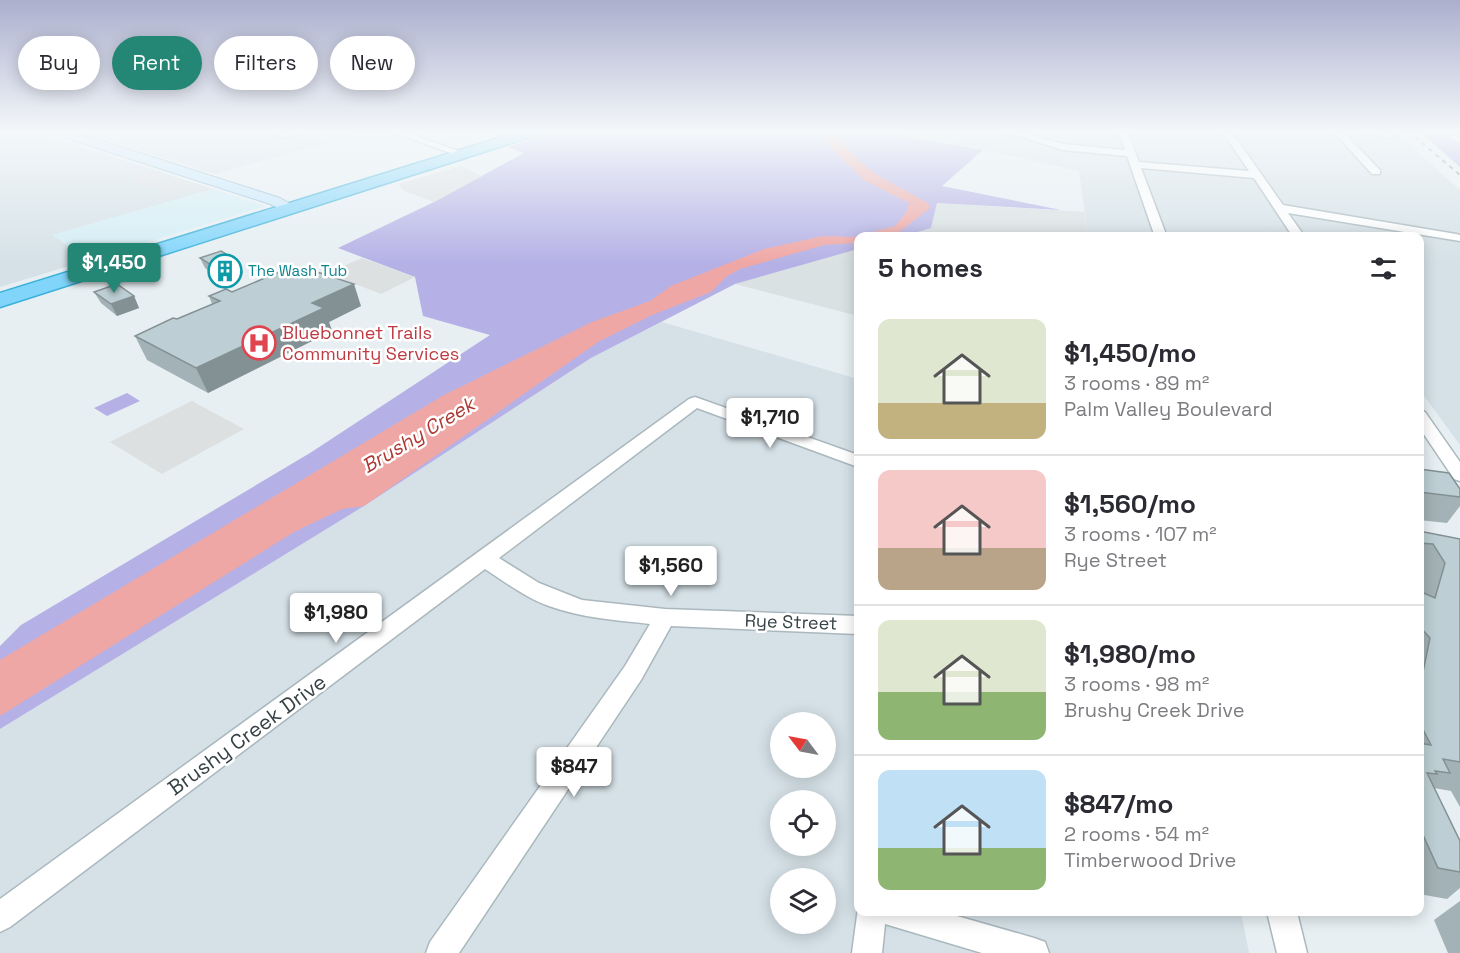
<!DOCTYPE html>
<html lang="en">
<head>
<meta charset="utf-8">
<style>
  :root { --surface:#fff; --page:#f7f7f7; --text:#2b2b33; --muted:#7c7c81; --line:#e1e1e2; --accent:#248674 }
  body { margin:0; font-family:"Space Grotesk",sans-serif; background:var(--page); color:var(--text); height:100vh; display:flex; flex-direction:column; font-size:22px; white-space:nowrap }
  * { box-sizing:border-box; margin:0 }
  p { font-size:20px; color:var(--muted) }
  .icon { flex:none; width:33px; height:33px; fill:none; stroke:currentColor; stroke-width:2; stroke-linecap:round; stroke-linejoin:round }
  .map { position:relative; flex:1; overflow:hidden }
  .side { position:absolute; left:854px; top:232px; width:570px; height:684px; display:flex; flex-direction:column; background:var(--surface); border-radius:12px; box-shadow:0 3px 15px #0003 }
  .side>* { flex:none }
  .top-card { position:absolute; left:18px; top:36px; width:570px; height:54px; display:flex; gap:12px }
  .needle { width:39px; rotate:302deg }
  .tools { position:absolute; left:770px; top:712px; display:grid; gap:12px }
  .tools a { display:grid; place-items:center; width:66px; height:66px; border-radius:50%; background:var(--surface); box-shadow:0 3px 15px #0003; font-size:30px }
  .price { position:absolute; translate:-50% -51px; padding:0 14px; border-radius:6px; background:#fff; color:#222; font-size:20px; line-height:39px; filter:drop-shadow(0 2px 3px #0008) }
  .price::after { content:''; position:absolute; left:50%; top:36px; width:18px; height:14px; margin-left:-9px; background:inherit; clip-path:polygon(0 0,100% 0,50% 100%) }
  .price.active { background:var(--accent); color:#fff }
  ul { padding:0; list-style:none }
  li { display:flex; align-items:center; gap:18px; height:150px; padding:0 24px }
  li+li { border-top:2px solid var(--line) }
  li span { display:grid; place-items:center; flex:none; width:168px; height:120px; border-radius:12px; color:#555 }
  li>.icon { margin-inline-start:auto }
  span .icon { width:72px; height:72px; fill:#fffc; stroke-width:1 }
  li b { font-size:26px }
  h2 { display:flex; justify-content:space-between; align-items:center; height:72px; padding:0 24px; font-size:26px }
  .pill { padding:0 21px; border-radius:27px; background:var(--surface); box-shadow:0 3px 15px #0003; font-size:21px; line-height:54px }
  .pill.active { background:var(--accent); color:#fff }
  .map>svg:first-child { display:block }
  .residential { fill:#d5e1e7; fill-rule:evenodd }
  .commercial { fill:#d3eef5 }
  .industrial { fill:#d9e1e2 }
  .green { fill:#b5b1e6 }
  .parking { fill:#dce0e1 }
  .water { fill:#efa7a5 }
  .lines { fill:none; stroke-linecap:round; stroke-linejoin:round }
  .minor-casing { stroke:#aab8be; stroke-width:3 }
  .secondary-casing { stroke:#95bacf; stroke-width:2 }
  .trunk-casing { stroke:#3ab1da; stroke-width:3 }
  .minor { fill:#fff; fill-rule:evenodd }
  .secondary { fill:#c7e8fd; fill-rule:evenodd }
  .trunk { fill:#81d5fb; fill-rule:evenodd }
  .rail { stroke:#969696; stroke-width:2; stroke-dasharray:4.5 4.5; stroke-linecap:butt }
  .wall { fill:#a3b2b6 }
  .shaded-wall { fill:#849194 }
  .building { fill:#bdcfd4; stroke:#849194; stroke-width:1.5 }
  .labels { text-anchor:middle; stroke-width:5; stroke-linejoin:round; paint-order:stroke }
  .far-culture-label { font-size:15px; fill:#0d838f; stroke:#fff; text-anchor:start }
  .health-label { font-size:18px; fill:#be3a42; stroke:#fff; text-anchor:start }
  .street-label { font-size:18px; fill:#364246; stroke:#fff }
  .water-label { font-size:20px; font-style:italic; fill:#af3732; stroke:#fff }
  .near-street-label { font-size:21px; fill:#364246; stroke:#fff }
</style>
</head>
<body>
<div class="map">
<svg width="1460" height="953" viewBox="0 0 1460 953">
  <rect width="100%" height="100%" fill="#e7eff3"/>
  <g class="residential">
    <polygon points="0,131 32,131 213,189 53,235 89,260 0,287"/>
    <polygon points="78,131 371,131 215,174"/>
    <polygon points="874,131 1394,131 1460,190 1460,445 1419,389 1419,237 1088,237 1079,171 948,142"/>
    <path d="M662,322L858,379V912H1241L1249,953H0V729L364,506L591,358ZM780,723H825V768H780ZM780,801H825V846H780ZM780,879H825V924H780Z"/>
  </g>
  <polygon class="commercial" points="213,189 265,206 89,260 52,235"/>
  <g class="industrial">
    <polygon points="937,203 1084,212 1088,237 901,237 931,228"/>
    <polygon points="858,249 858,316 735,284"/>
  </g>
  <g class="green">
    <polygon points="559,131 874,131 983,150 942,186 1061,210 937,203 931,228 901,237 858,237 858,249 735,284 591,358 364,506 0,729 0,646 21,625 310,453 490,335 423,316 415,277 338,248 434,202 524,153 508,147"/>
    <polygon points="1419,131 1454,131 1459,133 1449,139 1460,142 1460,167"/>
    <polygon points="127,393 140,401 107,416 94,408"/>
  </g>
  <g class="parking">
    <polygon points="461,166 482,176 434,202 402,190 399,184"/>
    <polygon points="152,172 198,186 173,194 128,179"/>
    <polygon points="362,258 415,277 381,294 327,273"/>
    <polygon points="192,401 244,429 162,474 110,442"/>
  </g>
  <path class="water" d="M821,131H837C859,172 890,181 928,203L930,208L893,237H858V243L824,245L740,269L726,277L711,292L652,315L598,342L364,506L342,509L294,532L0,716V660L444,395L592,322L650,301L671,286L764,249L823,236L853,237L895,226L907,211L909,203L864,180L831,148Z"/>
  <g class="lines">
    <defs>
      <g id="minor">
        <polygon points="291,131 310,131 281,138 276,135"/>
        <polygon points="389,131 402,131 467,154 459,156"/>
        <polygon points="1002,131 1015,131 1064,144 1125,150 1118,131 1127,131 1139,162 1249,171 1222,131 1231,131 1283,205 1456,234 1460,235 1460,241 1288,213 1305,237 1293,237 1254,178 1141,168 1167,237 1155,237 1127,156 1063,150"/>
        <polygon points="1333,131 1342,131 1380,170 1380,174 1372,174"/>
        <polygon points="1355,131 1377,131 1395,135 1390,138"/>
        <path d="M695,397L858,455V467L697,408L499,558L539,583L582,600L665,609L858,616V634L671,626L641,680L459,953H426L430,942L625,666L650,624C616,620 582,618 549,606C526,598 505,582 485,569L10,927L0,932V899L689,399Z"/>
        <polygon points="1419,410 1425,412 1460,462 1460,481 1454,479 1419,427"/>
        <polygon points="858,908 858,912 943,912 1034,938 1045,942 1049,953 982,953 885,924 882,953 852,953"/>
        <polygon points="1267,912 1297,912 1307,953 1277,953"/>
      </g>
      <polygon id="secondary" points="53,131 71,131 280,198 298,208 296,211 284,211 270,204 54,134"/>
      <polygon id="trunk" points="521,131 543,131 540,134 0,307 0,293"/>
    </defs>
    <use href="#minor" class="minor-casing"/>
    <use href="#secondary" class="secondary-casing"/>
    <use href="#trunk" class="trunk-casing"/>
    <use href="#minor" class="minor"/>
    <use href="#secondary" class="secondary"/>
    <use href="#trunk" class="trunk"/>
    <polyline class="rail" points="1408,131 1460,175"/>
  </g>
  <g class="wall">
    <polygon points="200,258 243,273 222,280 205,268"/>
    <polygon points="285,274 361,306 329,322 332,331 208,393 147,360 135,336 212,304 209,296 232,292"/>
    <polygon points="94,292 134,296 139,308 117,316 101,303"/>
    <polygon points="1419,469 1460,489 1460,506 1447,523 1419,520"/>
    <polygon points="1419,531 1460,539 1460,807 1451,791 1434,788 1460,841 1460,888 1447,899 1419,894 1419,591 1423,593 1424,589 1419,580"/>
    <polygon points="1460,901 1460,953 1448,953 1434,920"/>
  </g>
  <g class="shaded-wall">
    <polygon points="239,262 243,273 222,280 218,269"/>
    <polygon points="354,284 361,306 329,322 332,331 208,393 196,368 312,303"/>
    <polygon points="134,296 139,308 117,316 111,304"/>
  </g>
  <g class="building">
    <polygon points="221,251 239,262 218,269 200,258"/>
    <polygon points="302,267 354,284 312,303 324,308 196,368 135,336 173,318 177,319 220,301 209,296 226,289 232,292 279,272 285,274"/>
    <polygon points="117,284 134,296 111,304 94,292"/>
    <polygon points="1419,469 1449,473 1460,489 1460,497 1419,492"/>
    <polygon points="1419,531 1460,539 1460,762 1443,759 1450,773 1435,771 1437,774 1427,773 1460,841 1460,872 1438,868 1419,826 1419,743 1431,745 1419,722 1419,670 1423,672 1430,638 1419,626 1419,591 1435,598 1445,563 1433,544 1419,543"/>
  </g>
  <linearGradient id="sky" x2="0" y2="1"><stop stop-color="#abafcd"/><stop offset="0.5" stop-color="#f4f8fa"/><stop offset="1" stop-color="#f4f8fa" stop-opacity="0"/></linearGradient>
  <rect width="1460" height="264" fill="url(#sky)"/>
  <defs>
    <symbol id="building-ring" viewBox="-11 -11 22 22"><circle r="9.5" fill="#fff" stroke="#0f9aa8" stroke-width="1.5"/><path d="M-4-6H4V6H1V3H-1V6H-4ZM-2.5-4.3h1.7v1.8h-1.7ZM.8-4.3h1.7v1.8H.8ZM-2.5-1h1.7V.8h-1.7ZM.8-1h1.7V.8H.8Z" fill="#0f9aa8"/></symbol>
    <symbol id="hospital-ring" viewBox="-11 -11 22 22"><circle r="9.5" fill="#fff" stroke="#e0444e" stroke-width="1.5"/><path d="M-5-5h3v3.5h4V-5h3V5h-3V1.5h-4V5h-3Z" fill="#e0444e"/></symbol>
  </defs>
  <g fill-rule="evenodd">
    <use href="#building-ring" x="206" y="252" width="38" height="38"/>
    <use href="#hospital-ring" x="240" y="324" width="38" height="38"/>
  </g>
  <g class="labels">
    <g class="far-culture-label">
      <text x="248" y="276">The Wash Tub</text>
    </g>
    <g class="health-label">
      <text x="282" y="339">Bluebonnet Trails<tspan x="282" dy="21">Community Services</tspan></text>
    </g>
    <g class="street-label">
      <text transform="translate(791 622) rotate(2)" y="6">Rye Street</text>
    </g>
    <g class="water-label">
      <text transform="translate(418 435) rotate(-31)" y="7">Brushy Creek</text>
    </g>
    <g class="near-street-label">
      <text transform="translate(247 735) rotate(-36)" y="7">Brushy Creek Drive</text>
    </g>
  </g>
</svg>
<div class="tools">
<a><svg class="needle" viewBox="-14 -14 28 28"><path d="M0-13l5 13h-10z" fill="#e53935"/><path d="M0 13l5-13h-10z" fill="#7c7c81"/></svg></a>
<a><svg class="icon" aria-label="locate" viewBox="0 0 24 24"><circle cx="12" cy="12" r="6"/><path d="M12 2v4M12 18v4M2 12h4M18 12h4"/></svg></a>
<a><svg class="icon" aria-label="layers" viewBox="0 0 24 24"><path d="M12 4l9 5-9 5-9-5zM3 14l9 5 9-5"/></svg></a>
</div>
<b class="price active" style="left:114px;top:294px">$1,450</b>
<b class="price" style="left:770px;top:449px">$1,710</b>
<b class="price" style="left:671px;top:597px">$1,560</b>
<b class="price" style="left:336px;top:644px">$1,980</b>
<b class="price" style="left:574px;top:798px">$847</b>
<div class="top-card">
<a class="pill">Buy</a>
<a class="pill active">Rent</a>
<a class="pill">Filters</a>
<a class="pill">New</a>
</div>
<section class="side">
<h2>5 homes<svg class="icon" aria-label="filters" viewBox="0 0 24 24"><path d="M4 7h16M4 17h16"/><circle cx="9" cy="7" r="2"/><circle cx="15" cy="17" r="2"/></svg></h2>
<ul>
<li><span style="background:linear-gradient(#dfe7d0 70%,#c2b280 0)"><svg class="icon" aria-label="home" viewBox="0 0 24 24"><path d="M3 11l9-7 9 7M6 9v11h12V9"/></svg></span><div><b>$1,450/mo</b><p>3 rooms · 89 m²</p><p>Palm Valley Boulevard</p></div></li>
<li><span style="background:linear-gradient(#f6c9c9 65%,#b9a48a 0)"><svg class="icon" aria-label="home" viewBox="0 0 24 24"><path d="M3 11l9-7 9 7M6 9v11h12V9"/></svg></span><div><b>$1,560/mo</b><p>3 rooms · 107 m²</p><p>Rye Street</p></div></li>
<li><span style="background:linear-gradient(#dfe7d0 60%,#8fb573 0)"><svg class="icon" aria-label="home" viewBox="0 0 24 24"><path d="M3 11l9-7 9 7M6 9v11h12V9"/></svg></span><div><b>$1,980/mo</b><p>3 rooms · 98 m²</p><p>Brushy Creek Drive</p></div></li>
<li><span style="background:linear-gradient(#bfe0f5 65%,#8fb573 0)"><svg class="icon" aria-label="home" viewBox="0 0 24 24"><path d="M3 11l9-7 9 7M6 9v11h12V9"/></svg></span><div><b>$847/mo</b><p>2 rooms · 54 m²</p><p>Timberwood Drive</p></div></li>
</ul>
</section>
</div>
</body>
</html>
